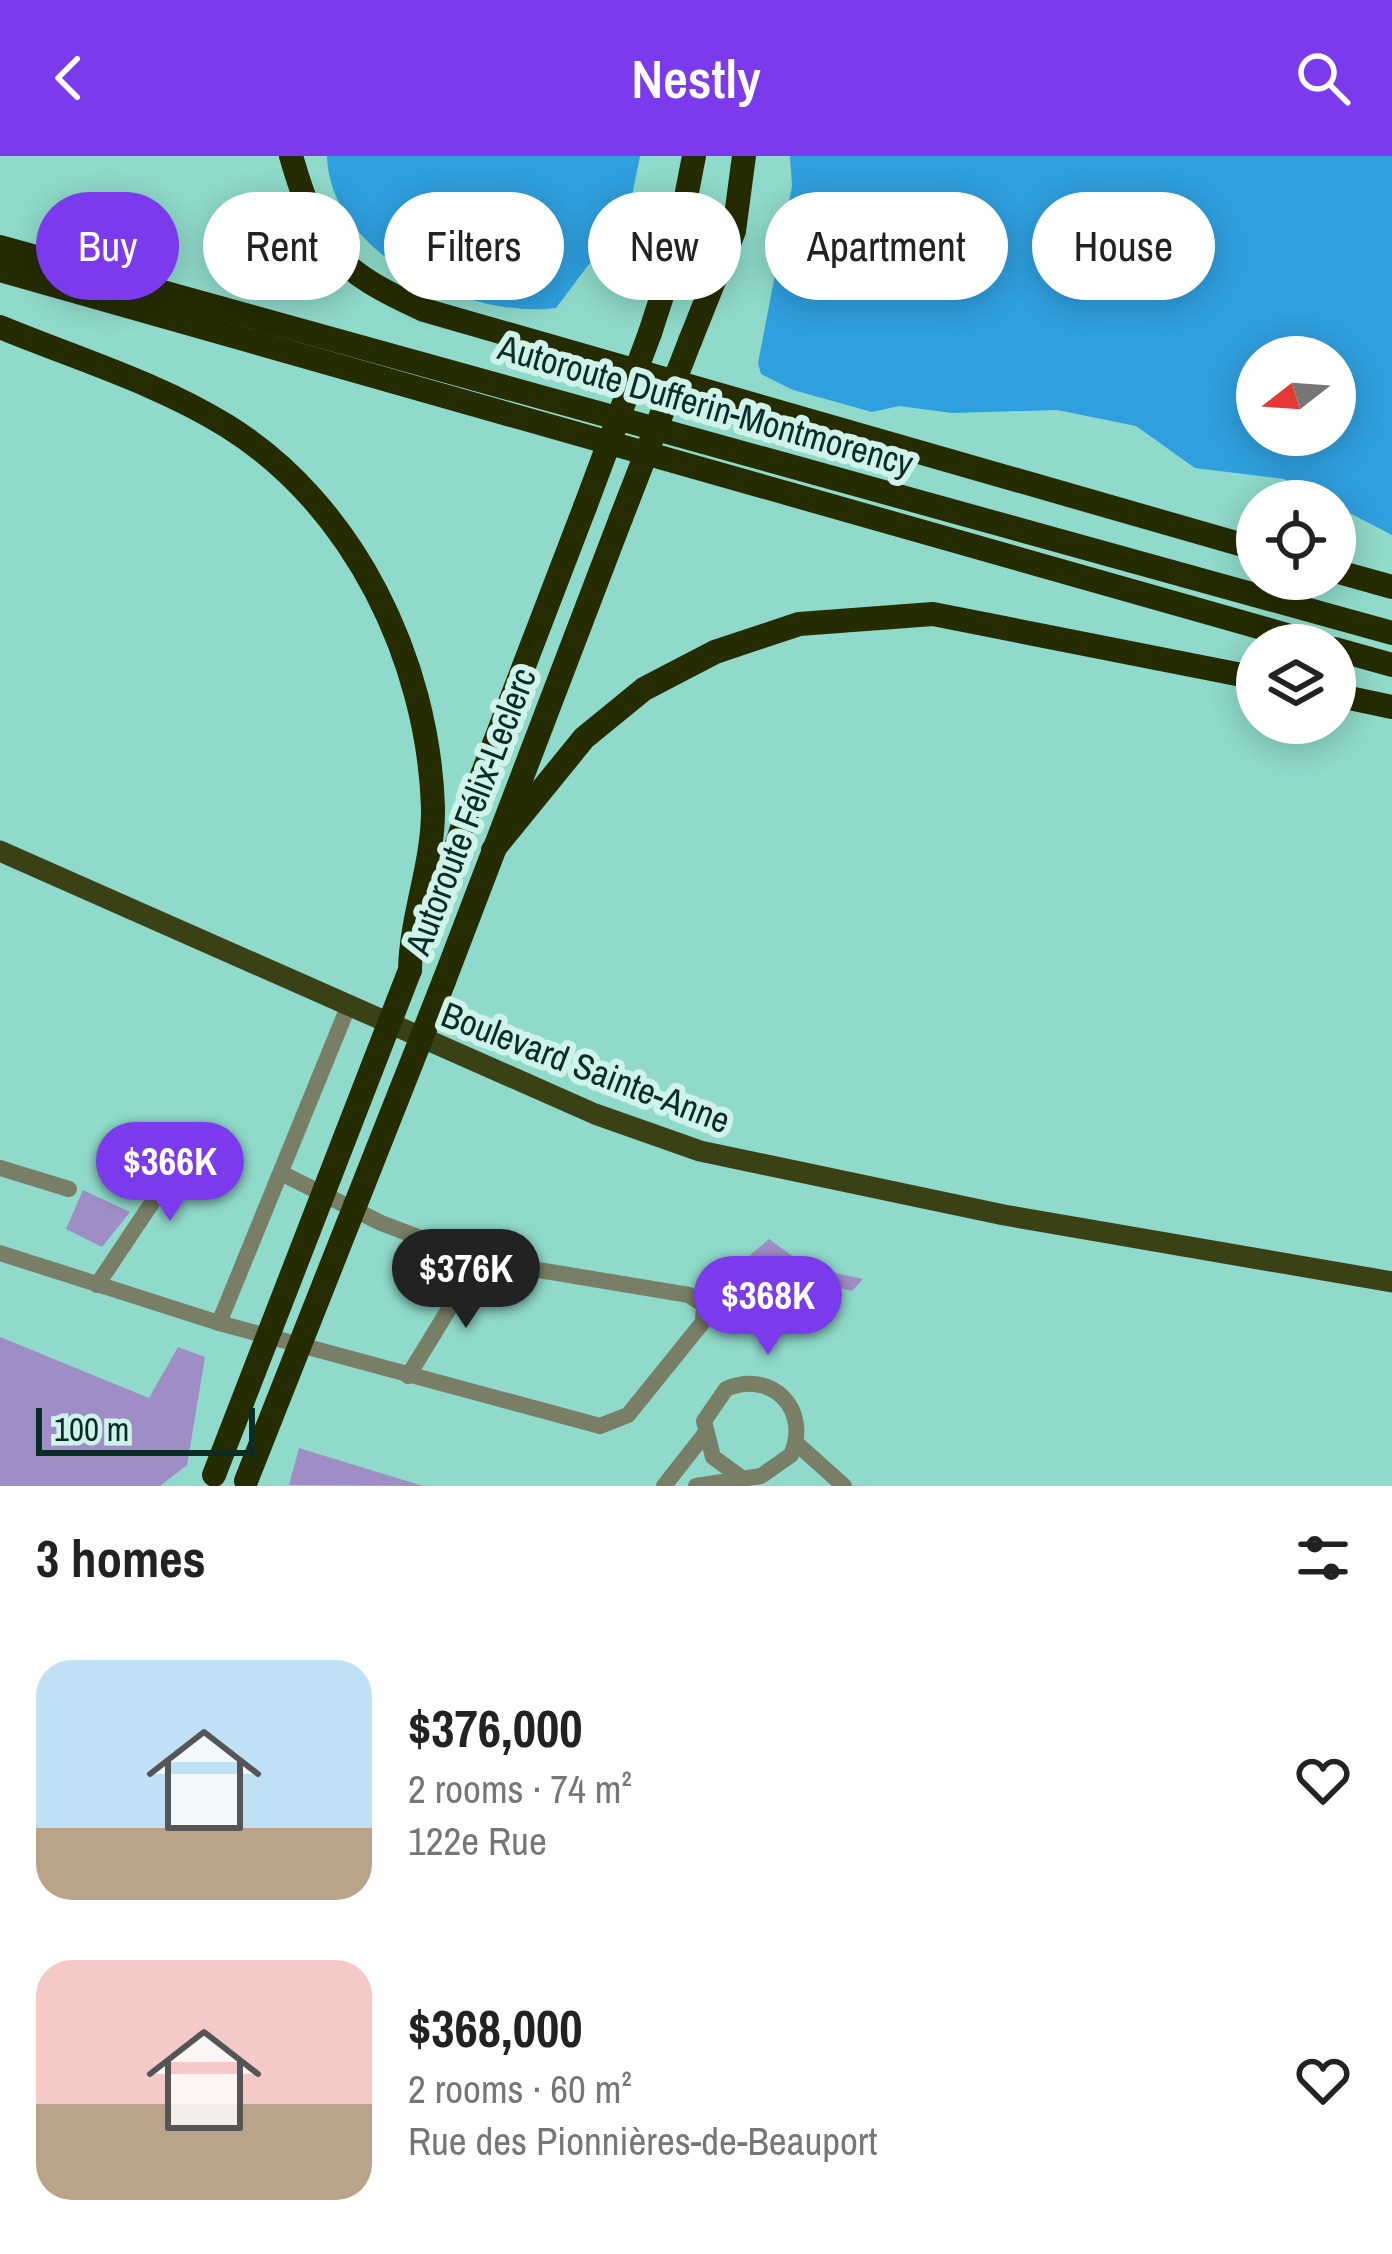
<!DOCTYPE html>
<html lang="en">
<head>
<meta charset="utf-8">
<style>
  :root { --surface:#fff; --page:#f2f2f2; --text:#222; --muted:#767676; --accent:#7c3aed }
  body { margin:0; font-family:"Archivo Narrow",sans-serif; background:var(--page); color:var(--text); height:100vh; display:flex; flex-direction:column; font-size:45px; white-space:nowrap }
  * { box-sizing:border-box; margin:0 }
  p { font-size:39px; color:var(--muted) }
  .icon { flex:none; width:66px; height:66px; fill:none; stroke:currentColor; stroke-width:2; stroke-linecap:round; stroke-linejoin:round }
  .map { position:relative; height:1330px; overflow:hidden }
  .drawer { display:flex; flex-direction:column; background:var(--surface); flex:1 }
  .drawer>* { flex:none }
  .top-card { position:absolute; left:36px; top:36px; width:1320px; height:108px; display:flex; gap:24px }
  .needle { width:78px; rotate:253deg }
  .tools { position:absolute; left:1236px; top:180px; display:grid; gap:24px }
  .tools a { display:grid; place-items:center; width:120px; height:120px; border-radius:50%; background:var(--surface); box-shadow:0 6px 30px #0003; font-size:60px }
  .scale { position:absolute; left:36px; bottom:30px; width:219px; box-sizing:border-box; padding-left:12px; border:6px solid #0b2b25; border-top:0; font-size:33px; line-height:42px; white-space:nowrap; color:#0b2b25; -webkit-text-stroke:9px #cff3ea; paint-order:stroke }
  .price { position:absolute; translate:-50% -102px; padding:0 27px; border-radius:42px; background:var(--accent); color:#fff; font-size:39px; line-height:78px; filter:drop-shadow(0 3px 6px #0008) }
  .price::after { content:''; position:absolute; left:50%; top:72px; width:36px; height:27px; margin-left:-18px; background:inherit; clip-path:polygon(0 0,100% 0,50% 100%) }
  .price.current { background:#222; color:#fff }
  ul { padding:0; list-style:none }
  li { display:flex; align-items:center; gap:36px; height:300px; padding:0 36px }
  li span { display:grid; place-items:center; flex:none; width:336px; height:240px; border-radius:36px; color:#555 }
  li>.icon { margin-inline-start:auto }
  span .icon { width:144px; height:144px; fill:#fffc; stroke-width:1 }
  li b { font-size:51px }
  h2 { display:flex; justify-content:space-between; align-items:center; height:144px; padding:0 36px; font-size:51px }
  .chip { padding:0 42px; border-radius:54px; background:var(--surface); box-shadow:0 6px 30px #0003; font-size:42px; line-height:108px }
  .chip.current { background:var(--accent); color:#fff }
  header { display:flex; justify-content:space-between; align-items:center; height:156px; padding:0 36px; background:var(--accent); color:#fff; font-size:54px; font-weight:600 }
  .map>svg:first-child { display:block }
  .green { fill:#9f8dc6 }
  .water { fill:#2f9fde; fill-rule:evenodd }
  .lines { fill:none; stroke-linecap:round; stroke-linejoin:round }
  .minor { stroke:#797f67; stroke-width:16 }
  .major { stroke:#3a4215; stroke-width:21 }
  .highway { stroke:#252c02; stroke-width:24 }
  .highway-bridge { stroke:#252c02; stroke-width:24 }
  .labels { text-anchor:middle; stroke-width:12; stroke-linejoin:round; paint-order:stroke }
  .street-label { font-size:36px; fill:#0b2b25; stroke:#cff3ea }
</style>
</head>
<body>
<header><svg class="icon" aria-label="back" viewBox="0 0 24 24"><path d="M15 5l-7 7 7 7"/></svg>Nestly<svg class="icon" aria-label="search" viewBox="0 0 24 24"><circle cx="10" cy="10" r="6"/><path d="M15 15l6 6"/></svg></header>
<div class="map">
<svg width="1392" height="1330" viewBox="0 0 1392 1330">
  <rect width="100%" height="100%" fill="#8fdaca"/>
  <g class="green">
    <polygon points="83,1034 130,1056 102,1091 66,1073"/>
    <polygon points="769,1083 807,1111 863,1123 852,1135 798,1122 775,1132 734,1113"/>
    <polygon points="0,1181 149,1242 178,1191 205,1201 187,1309 160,1330 0,1330"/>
    <polygon points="299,1292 423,1330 289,1329"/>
  </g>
  <g class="water">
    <path d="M327,0H640L629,55L556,152C469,163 330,100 327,0Z"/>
    <path d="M790,0H1392V379L1284,323L1195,312L1136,270L1057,254L952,257L899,250L872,256L793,234L761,218L758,207L792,30ZM1335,201V279H1257V201Z"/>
  </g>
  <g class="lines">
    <g class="minor">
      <polyline points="0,1012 69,1033"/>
      <polyline points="0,1097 219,1167 600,1270 628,1259 703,1166 704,1149 689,1139 479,1104 381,1067 281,1017"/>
      <polyline points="97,1129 198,978"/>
      <polyline points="219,1167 348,851"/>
      <polyline points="408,1220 479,1104"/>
      <polyline points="796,1287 844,1330"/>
      <polyline points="664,1330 704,1279"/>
      <path d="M696,1330L761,1320L791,1299C811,1254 772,1213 726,1233L704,1265L713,1301L739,1320"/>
    </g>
    <polyline class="major" points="0,695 595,958 700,995 1004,1059 1392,1126"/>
    <g class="highway">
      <path d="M291,0C318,93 336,114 424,154L1257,393"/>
      <polyline points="0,91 1392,477"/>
      <polyline points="0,114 1322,489"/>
      <path d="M0,171C75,202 158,227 227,270C354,349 428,504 433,651C434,707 411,759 410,814"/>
      <polyline points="650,177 674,103 694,0"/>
      <polyline points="690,185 734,75 744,0"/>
      <polyline points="1335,415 1392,431"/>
      <polyline points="1335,493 1392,509"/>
      <polyline points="1335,539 1392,551"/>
      <polyline points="493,694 584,582 644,533 715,496 799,468 933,458 1257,522"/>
      <polyline points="431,768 464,666 585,351"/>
      <polyline points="444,825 621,362"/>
    </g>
    <g class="highway-bridge">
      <polyline points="585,351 650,177"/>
      <polyline points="621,362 690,185"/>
      <polyline points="214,1319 410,814"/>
      <polyline points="246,1325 444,825"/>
    </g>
  </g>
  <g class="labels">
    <g class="street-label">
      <text transform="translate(706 249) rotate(16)" y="13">Autoroute Dufferin-Montmorency</text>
      <text transform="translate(470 655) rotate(-69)" y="13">Autoroute Félix-Leclerc</text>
      <text transform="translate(586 911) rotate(21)" y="13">Boulevard Sainte-Anne</text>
    </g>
  </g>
</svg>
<div class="tools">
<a><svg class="needle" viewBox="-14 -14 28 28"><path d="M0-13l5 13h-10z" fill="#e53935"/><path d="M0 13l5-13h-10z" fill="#767676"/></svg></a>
<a><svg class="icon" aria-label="locate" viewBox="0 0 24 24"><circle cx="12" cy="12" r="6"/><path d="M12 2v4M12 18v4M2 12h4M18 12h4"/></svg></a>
<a><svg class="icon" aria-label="layers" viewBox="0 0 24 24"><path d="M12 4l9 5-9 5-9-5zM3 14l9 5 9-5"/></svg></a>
</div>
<div class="scale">100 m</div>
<b class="price" style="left:170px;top:1068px">$366K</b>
<b class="price current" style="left:466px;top:1175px">$376K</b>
<b class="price" style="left:768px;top:1202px">$368K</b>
<div class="top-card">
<a class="chip current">Buy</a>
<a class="chip">Rent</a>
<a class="chip">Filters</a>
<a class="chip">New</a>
<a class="chip">Apartment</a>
<a class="chip">House</a>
</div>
</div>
<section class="drawer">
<h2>3 homes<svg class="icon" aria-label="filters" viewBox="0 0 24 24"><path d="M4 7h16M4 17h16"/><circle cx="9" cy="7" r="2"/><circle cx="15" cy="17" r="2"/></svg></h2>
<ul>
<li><span style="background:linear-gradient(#bfe0f5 70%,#b9a48a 0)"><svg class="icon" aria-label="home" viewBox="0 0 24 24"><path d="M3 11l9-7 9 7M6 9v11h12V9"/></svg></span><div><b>$376,000</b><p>2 rooms · 74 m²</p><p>122e Rue</p></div><svg class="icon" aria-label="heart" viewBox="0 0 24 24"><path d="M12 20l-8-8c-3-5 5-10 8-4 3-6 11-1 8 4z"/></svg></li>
<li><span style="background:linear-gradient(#f6c9c9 60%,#b9a48a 0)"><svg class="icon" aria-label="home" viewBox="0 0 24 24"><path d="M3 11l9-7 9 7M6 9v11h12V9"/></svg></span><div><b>$368,000</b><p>2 rooms · 60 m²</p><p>Rue des Pionnières-de-Beauport</p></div><svg class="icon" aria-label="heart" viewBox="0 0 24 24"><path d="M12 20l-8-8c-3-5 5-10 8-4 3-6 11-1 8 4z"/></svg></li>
</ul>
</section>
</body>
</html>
